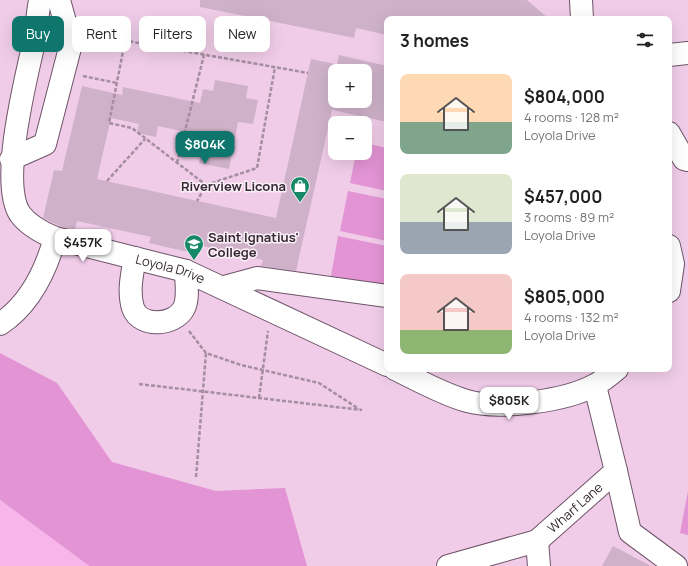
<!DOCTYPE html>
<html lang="en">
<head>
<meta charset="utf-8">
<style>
  :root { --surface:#fff; --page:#f6f6f6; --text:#222; --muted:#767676; --accent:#0f766e }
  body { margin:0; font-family:Manrope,sans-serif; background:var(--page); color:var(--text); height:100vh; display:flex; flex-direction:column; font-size:15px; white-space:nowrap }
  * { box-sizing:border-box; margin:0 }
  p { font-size:13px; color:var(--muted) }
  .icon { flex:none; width:22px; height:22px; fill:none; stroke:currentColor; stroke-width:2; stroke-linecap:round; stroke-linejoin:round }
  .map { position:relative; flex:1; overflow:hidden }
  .sheet { position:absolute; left:384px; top:16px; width:288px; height:356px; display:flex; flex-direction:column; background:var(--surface); border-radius:8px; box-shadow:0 4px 16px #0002 }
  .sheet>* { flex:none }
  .hud { position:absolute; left:12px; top:16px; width:312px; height:36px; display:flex; gap:8px }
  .buttons { position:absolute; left:328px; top:64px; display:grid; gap:8px }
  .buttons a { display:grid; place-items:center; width:44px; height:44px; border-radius:8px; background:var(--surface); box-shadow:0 4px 16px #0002; font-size:20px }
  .price { position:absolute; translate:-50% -34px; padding:0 9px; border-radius:8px; background:#fff; color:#222; font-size:13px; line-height:26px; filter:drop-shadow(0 1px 2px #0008) }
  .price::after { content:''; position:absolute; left:50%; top:24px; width:12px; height:9px; margin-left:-6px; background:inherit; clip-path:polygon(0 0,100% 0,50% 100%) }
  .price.on { background:var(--accent); color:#fff }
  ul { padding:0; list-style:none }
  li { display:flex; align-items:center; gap:12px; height:100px; padding:0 16px }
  li span { display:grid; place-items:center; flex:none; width:112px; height:80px; border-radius:8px; color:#555 }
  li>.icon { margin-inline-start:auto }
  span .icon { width:48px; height:48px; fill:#fffc; stroke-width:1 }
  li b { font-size:17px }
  h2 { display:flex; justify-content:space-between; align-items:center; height:48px; padding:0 16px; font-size:17px }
  .pill { padding:0 14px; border-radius:8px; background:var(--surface); box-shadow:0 4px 16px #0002; font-size:14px; line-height:36px }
  .pill.on { background:var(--accent); color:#fff }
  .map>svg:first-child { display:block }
  .built { fill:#f0cce8; fill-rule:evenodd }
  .green { fill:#e294d4 }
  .water { fill:#f7b5ea }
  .building { fill:#cfb2c9 }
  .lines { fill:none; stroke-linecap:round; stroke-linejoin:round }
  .minor-casing { stroke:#6e5468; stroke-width:24 }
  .path { stroke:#a48e9f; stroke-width:2.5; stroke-dasharray:4 2; stroke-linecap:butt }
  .minor { stroke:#fff; stroke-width:22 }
  .labels { text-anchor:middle; stroke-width:3; stroke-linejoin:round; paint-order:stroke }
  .poi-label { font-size:13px; font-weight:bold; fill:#342932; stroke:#fbeff8; text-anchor:end }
  .street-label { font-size:13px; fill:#342932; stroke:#fbeff8 }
</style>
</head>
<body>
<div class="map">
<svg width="688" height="566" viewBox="0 0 688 566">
  <rect width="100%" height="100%" fill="#fadbf3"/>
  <path class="built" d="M0,0H688V566H89L0,500ZM387,19H669V369H387ZM335,71H365V101H335ZM335,123H365V153H335Z"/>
  <g class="green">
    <polygon points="365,143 387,148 387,191 350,183 356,153 365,153"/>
    <polygon points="348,191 387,199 387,241 340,231"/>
    <polygon points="338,236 387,246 387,287 331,276"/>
    <polygon points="0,353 57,383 112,462 216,491 285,488 307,566 89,566 0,500"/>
    <polygon points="688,491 688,535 680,533"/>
  </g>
  <polygon class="water" points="0,500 89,566 0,566"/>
  <g class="building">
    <polygon points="200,0 527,0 549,19 387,19 387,35 356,28 354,38 200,7"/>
    <polygon points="339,55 387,66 387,122 332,110 296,271 261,266 263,260 190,243 188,252 149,243 151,237 77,221 75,230 59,226 43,218 54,170 62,171 82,86 122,95 123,87 200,103 203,89 213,91 215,80 248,86 246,98 258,100 253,124 238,122 229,169 199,163 204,136 158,126 156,137 137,133 139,124 111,118 97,179 276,218 311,59 335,64 335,101 365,101 365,71 336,71"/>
    <polygon points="613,546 651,566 602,566"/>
  </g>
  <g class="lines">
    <defs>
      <g id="minor">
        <path id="s1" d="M40,0C37,17 36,34 32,51C24,87 0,184 20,214C28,225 43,233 55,238L186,271L387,365"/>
        <polyline points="581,0 582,19"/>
        <polyline points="669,55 688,53"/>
        <polyline points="669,133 684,159 688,160"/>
        <polyline points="11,159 45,144 71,44 59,0"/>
        <polyline points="669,246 673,264 669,291"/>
        <path d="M135,258C132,274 128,292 133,308C140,328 175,326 184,308C189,298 186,282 186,271"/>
        <polyline points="224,287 257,278 387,296"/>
        <path d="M0,324C29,305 46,270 55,238"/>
        <path d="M395,369C418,380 442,394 467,401C499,410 566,401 595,385C603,381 610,375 617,369"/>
        <polyline points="616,471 630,532 676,566"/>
        <polyline points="537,541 539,566"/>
        <path id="s2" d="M448,566L537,541L616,471L595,386"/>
      </g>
    </defs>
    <use href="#minor" class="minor-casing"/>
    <g class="path">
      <polyline points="88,34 308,73"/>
      <polyline points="125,41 109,123 132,128 206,185 197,201"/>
      <polyline points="83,76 117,83"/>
      <polyline points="177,163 204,55"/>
      <polyline points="107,181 145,139"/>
      <polyline points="206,185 257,168 275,67"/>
      <polyline points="189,331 206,353 241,365 319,383 359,409"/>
      <polyline points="139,384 362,410"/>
      <polyline points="259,398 268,331"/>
      <polyline points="196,477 206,353"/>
    </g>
    <use href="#minor" class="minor"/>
  </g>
  <defs>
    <symbol id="shop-pin" viewBox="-11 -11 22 30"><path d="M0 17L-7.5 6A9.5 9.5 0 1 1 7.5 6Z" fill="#178868" stroke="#fbeff8"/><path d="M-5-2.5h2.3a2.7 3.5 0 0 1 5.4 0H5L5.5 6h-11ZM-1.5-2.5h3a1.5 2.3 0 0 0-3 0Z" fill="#fff"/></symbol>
    <symbol id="school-pin" viewBox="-11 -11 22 30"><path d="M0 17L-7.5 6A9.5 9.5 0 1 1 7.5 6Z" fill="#178868" stroke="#fbeff8"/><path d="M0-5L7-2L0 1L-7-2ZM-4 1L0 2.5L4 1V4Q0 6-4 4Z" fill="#fff"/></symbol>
  </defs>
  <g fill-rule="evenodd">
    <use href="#shop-pin" x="289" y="175" width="22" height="30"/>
    <use href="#school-pin" x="183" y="233" width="22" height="30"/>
  </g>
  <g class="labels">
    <g class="poi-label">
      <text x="286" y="191">Riverview Licona</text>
      <text x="208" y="242" text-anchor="start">Saint Ignatius'<tspan x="208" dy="15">College</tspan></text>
    </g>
    <g class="street-label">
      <text dy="5" stroke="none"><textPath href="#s1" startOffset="380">Loyola Drive</textPath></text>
      <text dy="5" stroke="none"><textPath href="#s2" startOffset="143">Wharf Lane</textPath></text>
    </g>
  </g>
</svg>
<div class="buttons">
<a>+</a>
<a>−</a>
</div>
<b class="price on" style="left:205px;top:165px">$804K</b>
<b class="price" style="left:83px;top:263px">$457K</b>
<b class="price" style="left:509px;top:421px">$805K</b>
<div class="hud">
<a class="pill on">Buy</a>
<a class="pill">Rent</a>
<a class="pill">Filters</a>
<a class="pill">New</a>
</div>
<section class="sheet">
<h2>3 homes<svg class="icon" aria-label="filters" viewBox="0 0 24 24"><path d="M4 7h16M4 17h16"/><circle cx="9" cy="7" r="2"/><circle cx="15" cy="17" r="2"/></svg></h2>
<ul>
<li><span style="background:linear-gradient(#ffd9b3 60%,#7fa58c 0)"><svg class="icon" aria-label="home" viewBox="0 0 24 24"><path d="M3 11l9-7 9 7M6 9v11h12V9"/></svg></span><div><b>$804,000</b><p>4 rooms · 128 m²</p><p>Loyola Drive</p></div></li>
<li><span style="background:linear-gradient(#dfe7d0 60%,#9aa5b1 0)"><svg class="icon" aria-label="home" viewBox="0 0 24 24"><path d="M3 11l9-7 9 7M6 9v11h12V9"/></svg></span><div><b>$457,000</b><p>3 rooms · 89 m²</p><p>Loyola Drive</p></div></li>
<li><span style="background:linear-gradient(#f6c9c9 70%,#8fb573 0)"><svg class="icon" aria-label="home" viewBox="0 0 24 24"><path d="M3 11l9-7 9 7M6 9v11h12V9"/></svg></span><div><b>$805,000</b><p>4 rooms · 132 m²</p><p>Loyola Drive</p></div></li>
</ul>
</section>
</div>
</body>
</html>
